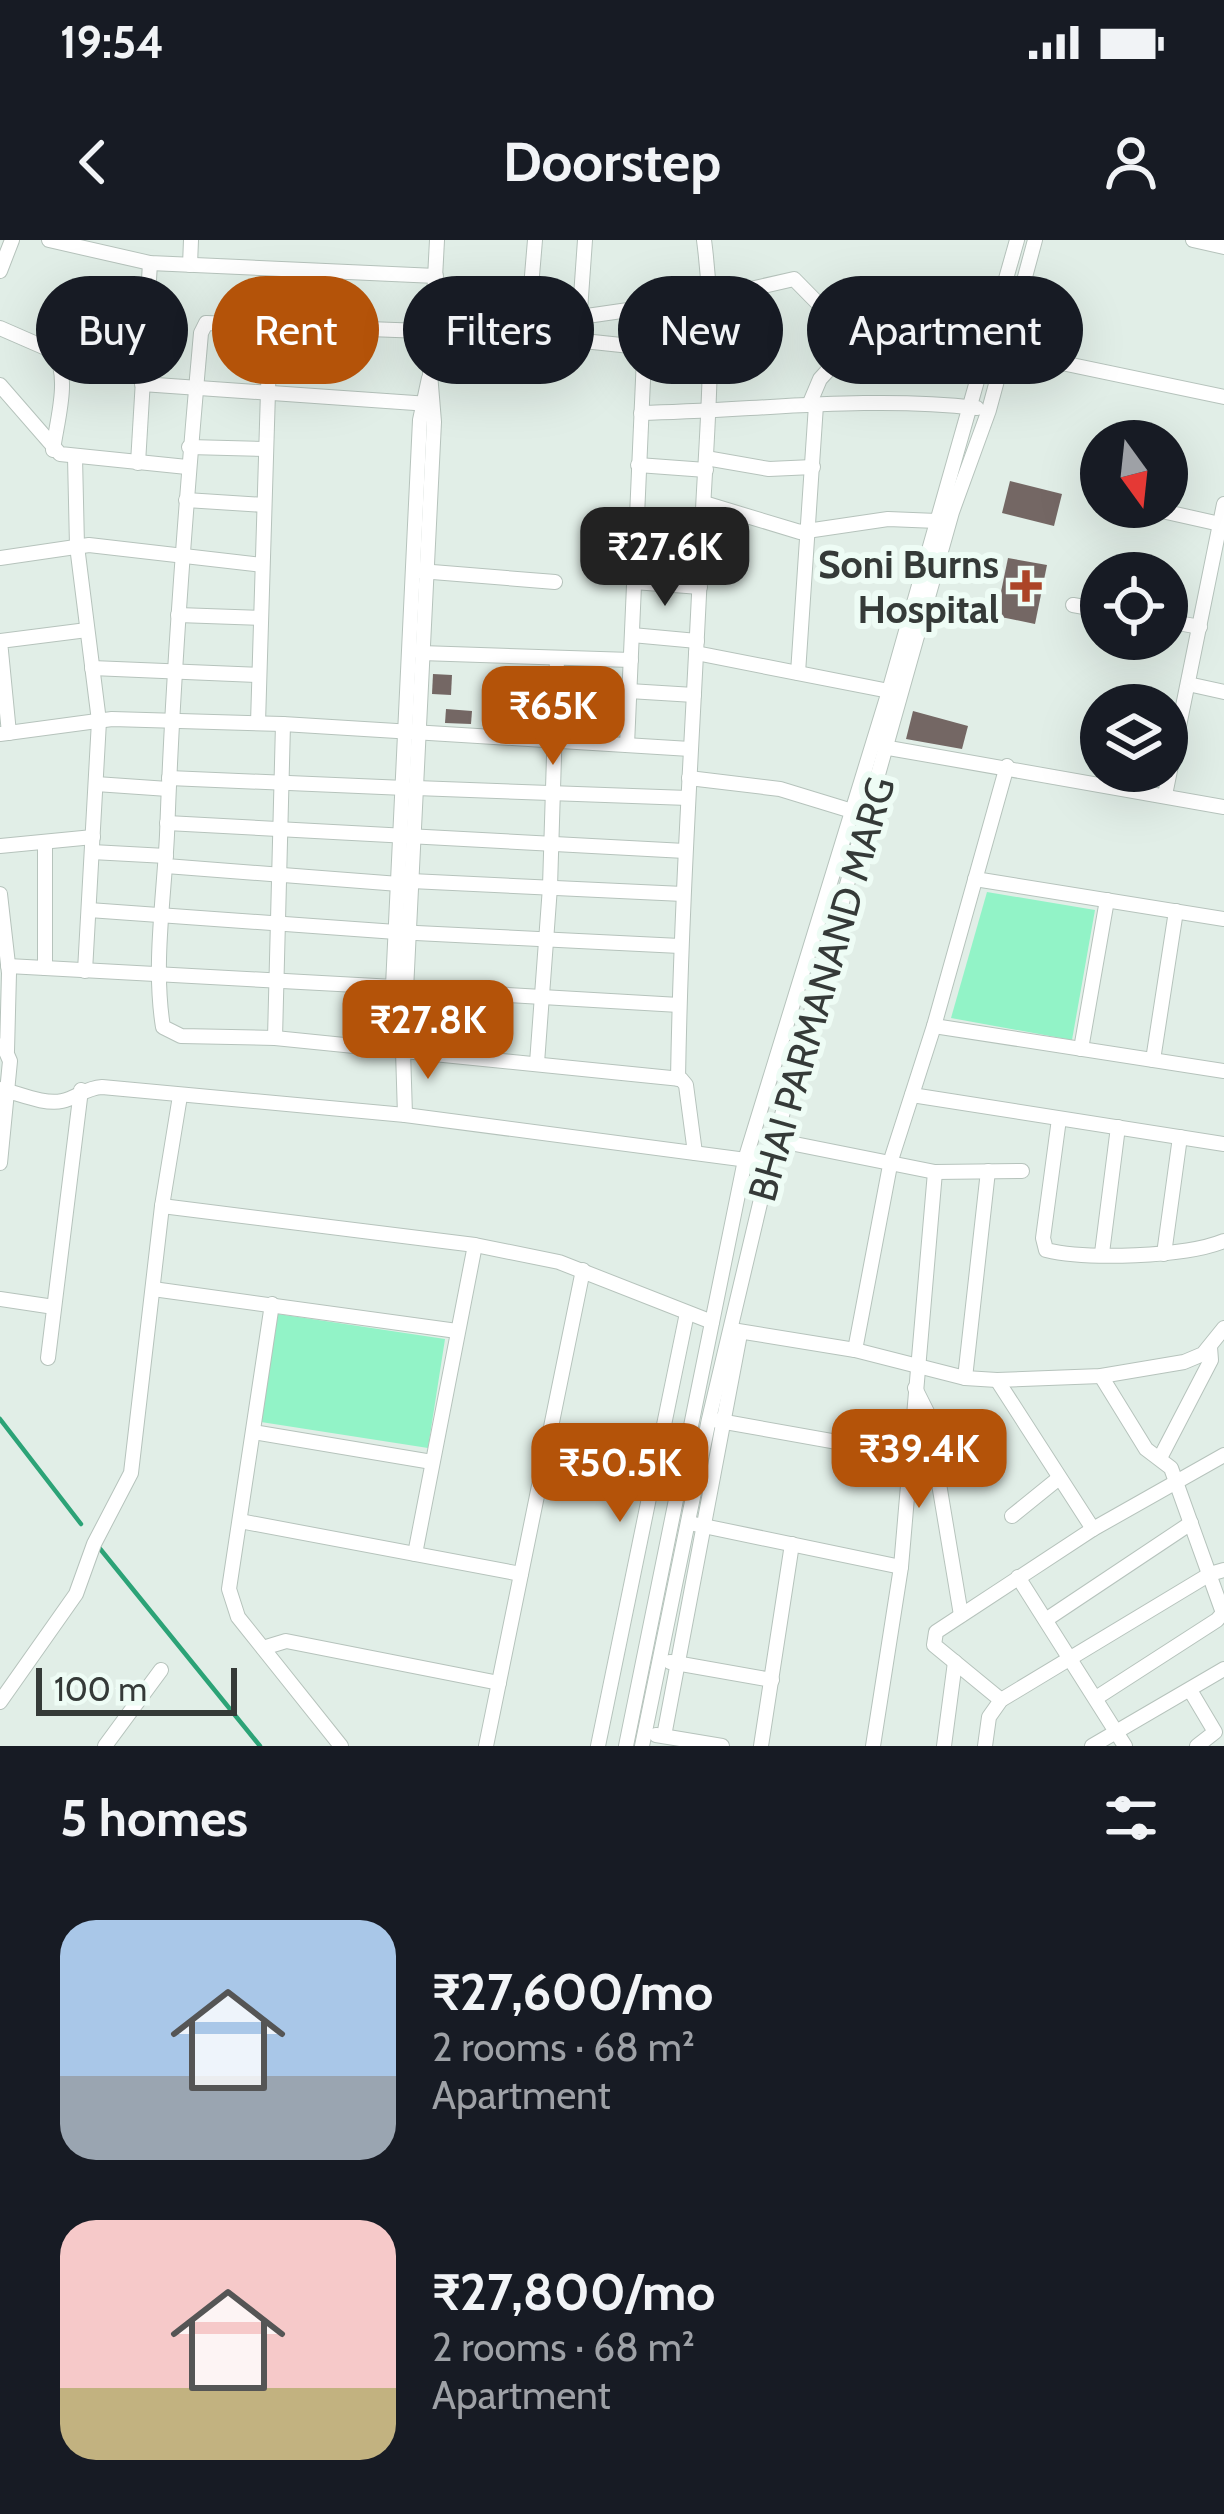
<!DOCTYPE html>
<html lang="en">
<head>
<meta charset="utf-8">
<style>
  :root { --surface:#171b24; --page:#242831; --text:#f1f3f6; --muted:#9ea1a6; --accent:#b45309 }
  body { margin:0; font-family:Cabin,sans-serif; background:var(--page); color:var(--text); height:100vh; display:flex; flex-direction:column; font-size:45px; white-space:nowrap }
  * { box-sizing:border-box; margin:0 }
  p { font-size:39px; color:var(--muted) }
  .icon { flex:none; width:66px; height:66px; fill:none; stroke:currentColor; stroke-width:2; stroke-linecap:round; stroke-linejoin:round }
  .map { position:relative; height:1506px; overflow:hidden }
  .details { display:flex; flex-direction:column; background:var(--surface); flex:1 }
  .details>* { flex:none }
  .banner { position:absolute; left:36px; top:36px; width:1152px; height:108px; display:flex; gap:24px }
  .needle { width:78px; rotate:165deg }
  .buttons { position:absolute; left:1080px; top:180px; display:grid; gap:24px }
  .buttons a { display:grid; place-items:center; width:108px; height:108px; border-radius:50%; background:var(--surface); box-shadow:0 12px 48px #0002; font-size:60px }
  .scale { position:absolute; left:36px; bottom:30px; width:201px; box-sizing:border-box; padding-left:12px; border:6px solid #353a38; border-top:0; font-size:33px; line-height:42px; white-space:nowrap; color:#353a38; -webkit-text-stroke:9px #eefcf5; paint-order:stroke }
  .price { position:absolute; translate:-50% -102px; padding:0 27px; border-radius:24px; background:var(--accent); color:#fff; font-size:39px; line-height:78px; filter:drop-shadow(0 3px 6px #0008) }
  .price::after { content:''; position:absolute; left:50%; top:72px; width:36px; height:27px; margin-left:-18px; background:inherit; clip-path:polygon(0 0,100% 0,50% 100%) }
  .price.active { background:#222; color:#fff }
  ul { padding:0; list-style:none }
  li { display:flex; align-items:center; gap:36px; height:300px; padding:0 60px }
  li span { display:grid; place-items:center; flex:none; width:336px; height:240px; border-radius:36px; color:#555 }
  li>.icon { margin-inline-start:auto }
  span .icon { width:144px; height:144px; fill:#fffc; stroke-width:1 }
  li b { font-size:51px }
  h2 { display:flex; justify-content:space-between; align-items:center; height:144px; padding:0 60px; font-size:51px }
  .chip { padding:0 42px; border-radius:54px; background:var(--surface); box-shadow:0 12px 48px #0002; font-size:42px; line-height:108px }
  .chip.active { background:var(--accent); color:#fff }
  .status { display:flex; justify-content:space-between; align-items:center; height:84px; padding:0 60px; background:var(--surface); direction:ltr }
  .status svg { height:33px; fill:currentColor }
  header { display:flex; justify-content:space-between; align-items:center; height:156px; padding:0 60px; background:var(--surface); font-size:54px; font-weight:700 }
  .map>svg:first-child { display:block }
  .green { fill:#92f3c7 }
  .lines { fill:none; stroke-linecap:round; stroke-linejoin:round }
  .stream { stroke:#2ca377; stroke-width:4.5 }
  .building { fill:#746764 }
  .minor-casing { stroke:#b6c3bc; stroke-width:16 }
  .minor { stroke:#fff; stroke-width:14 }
  .poi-dot { fill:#ac4427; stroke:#eefcf5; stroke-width:4.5 }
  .labels { text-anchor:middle; stroke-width:12; stroke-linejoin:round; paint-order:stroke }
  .poi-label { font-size:39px; font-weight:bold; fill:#353a38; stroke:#eefcf5; text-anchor:end }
  .street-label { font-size:39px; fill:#353a38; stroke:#eefcf5 }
</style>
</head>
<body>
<div class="status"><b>19:54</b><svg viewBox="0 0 49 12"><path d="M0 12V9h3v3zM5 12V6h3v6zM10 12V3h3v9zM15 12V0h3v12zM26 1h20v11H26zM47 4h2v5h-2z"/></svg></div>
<header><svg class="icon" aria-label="back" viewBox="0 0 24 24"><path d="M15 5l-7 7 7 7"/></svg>Doorstep<svg class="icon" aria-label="person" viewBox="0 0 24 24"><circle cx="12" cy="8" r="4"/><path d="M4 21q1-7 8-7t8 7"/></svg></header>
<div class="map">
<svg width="1224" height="1506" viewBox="0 0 1224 1506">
  <rect width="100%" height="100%" fill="#e1eee7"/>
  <g class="green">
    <polygon points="987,652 1095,670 1072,800 951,778"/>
    <polygon points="278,1074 445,1099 428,1208 261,1182"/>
  </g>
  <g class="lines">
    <g class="stream">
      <polyline points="0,1179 81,1284"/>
      <polyline points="97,1305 260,1506"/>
    </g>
  </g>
  <g class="building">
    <polygon points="1010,241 1062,254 1054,286 1002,273"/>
    <polygon points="1008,318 1047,325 1035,384 996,376"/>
    <polygon points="433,434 452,435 451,455 432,454"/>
    <polygon points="446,469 472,471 471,484 445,483"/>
    <polygon points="913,471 968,486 962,509 906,499"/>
  </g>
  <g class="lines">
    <defs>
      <g id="minor">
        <polyline points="49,0 150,23 436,36"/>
        <polyline points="1193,0 1224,7"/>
        <polyline points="190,25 191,0"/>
        <polyline points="0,31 12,0"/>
        <polyline points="580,77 711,58 794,39 855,101"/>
        <polyline points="579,85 585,0"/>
        <path d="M0,88L55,112C70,139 57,180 53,210"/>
        <polyline points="527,95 535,0"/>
        <polyline points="1000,110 1224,157"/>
        <polyline points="142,144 429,164"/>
        <polyline points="0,145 60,214 187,227"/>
        <polyline points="809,165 820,139 892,60"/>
        <path d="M641,173C752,171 866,155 977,168"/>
        <polyline points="189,207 266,209"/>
        <polyline points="75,217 77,306 99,481 85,731"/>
        <polyline points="706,218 769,229 813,227"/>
        <polyline points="138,223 150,23"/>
        <polyline points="638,225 706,230"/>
        <polyline points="186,260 264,265"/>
        <polyline points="704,263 800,292 888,279 937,281"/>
        <polyline points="1144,267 1220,284"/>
        <polyline points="636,284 702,286"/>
        <polyline points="0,318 89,305 262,325"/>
        <polyline points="420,331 555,342"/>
        <polyline points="634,342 700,347"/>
        <polyline points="1073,365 1101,370"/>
        <polyline points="178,375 261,378"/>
        <polyline points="1167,381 1200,387"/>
        <polyline points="632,395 697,401"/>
        <polyline points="421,413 631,420"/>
        <polyline points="696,413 889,451"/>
        <polyline points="92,428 259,435"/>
        <polyline points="798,433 816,165"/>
        <polyline points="1188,444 1224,452"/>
        <polyline points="629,451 694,455"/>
        <polyline points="258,483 270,85"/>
        <polyline points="9,493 0,401 87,390"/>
        <polyline points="0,494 112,479 283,484 690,509"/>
        <path d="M627,505L644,117L640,107L527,95L206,83L201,93C186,260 173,427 167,595C164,657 153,726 163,787L181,796L275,798L681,839L686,845L695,913"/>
        <polyline points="883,507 1224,567"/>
        <polyline points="169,538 405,548"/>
        <polyline points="689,538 780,549 852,571"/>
        <polyline points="96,544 168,549"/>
        <polyline points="416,548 688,558"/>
        <polyline points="1165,555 1224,264"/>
        <polyline points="167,583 685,611"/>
        <polyline points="0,606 93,597"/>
        <polyline points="92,612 166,616"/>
        <polyline points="166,626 399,644"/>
        <polyline points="975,639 1224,679"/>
        <polyline points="411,641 683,654"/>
        <polyline points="0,654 9,733 7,811"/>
        <polyline points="89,670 396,692 680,706"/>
        <polyline points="8,726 394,747"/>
        <polyline points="45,728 45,602"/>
        <polyline points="407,749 679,765"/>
        <polyline points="934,786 1224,831"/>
        <polyline points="275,798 283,484"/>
        <polyline points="390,809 420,180 429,138"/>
        <polyline points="1081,809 1107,660"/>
        <polyline points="1153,820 1176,671"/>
        <polyline points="537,823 550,647 557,418"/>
        <path d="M678,839C681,656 694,474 702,291C706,194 717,98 704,0"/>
        <path d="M0,849C18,853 44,865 62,861C77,858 85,848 102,847L405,875L770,923"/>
        <polyline points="912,855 1224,904"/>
        <polyline points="405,875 403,811 434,182 430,133 437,0"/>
        <path d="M1059,879L1043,998L1046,1010C1087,1020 1185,1017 1224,1001"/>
        <polyline points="775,900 935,932 1022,931"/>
        <polyline points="0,923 10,821 3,805"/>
        <polyline points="162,966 475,1005 559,1022 712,1082"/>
        <polyline points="1102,1013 1118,887"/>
        <polyline points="1164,1014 1180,897"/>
        <polyline points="153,1049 457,1091"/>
        <polyline points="0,1059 54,1067"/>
        <polyline points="272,1064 229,1349 238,1377 341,1506"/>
        <polyline points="732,1090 855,1110 965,1138 997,1140 1101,1136 1184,1122 1203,1114 1224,1088"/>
        <polyline points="855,1110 891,920 934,786 1007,526"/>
        <polyline points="48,1118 81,850"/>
        <polyline points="965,1138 988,931"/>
        <polyline points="997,1140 1093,1289"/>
        <polyline points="915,1148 927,1172 961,1375"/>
        <polyline points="714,1180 910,1215"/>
        <polyline points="253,1192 432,1222"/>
        <polyline points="1160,1218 1211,1120 1210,1107"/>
        <polyline points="1012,1276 1059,1238"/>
        <polyline points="240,1281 521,1334"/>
        <polyline points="694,1284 901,1327"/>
        <polyline points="415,1314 475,1005"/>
        <polyline points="1018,1337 1125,1506"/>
        <polyline points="1047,1379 1191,1283"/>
        <polyline points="263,1408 286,1401 499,1443"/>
        <polyline points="670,1422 772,1440"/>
        <polyline points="1190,1450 1215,1492 1197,1506"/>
        <polyline points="1096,1458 1217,1380 1223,1373 1171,1228 1146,1209 1101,1136"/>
        <polyline points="1001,1460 934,1405 936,1392 1093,1289 1224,1215"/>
        <polyline points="0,1462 76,1354 94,1304 131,1233 162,966 180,856"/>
        <polyline points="656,1495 722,1506"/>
        <polyline points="664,1496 740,1094"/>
        <polyline points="105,1506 161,1430"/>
        <polyline points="486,1506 583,1030"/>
        <polyline points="598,1506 687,1073"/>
        <polyline points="626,1506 745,920 889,451 1017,0"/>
        <polyline points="642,1506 709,1179 775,900 952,272 989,170 1035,0"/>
        <polyline points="761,1506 792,1304"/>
        <polyline points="873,1506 901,1327 935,932"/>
        <polyline points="944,1506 955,1422"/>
        <polyline points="985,1506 989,1477 1001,1460 1210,1334 1224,1330"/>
        <polyline points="1092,1506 1224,1429"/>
      </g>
    </defs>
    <use href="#minor" class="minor-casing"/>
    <use href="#minor" class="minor"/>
  </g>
  <path class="poi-dot" d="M1020 328h12v12h12v12h-12v12h-12v-12h-12v-12h12z"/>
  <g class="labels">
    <g class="poi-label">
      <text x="999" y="338">Soni Burns<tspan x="999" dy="45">Hospital</tspan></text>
    </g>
    <g class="street-label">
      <text transform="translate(821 749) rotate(-74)" y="14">BHAI PARMANAND MARG</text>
    </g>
  </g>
</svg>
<div class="buttons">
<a><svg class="needle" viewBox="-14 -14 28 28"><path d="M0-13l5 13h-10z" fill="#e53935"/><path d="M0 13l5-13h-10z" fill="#9ea1a6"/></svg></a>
<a><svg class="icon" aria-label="locate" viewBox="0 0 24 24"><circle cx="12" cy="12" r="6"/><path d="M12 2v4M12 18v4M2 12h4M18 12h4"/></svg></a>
<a><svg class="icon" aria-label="layers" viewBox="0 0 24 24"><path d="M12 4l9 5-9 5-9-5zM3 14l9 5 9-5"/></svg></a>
</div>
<div class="scale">100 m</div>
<b class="price active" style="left:665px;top:369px">₹27.6K</b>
<b class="price" style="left:553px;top:528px">₹65K</b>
<b class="price" style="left:428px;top:842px">₹27.8K</b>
<b class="price" style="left:919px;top:1271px">₹39.4K</b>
<b class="price" style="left:620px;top:1285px">₹50.5K</b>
<div class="banner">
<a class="chip">Buy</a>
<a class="chip active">Rent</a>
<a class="chip">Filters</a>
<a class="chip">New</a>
<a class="chip">Apartment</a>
</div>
</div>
<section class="details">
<h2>5 homes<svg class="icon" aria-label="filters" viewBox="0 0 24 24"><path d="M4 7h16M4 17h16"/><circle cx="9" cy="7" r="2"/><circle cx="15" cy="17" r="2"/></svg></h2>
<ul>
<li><span style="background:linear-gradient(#a9c7e8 65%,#9aa5b1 0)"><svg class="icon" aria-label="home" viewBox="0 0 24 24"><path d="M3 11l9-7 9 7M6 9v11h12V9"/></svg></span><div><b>₹27,600/mo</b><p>2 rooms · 68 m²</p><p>Apartment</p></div></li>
<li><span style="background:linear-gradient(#f6c9c9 70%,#c2b280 0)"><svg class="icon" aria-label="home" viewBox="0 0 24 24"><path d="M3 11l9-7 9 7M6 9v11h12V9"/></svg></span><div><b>₹27,800/mo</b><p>2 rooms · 68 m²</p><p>Apartment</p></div></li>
</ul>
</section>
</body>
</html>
